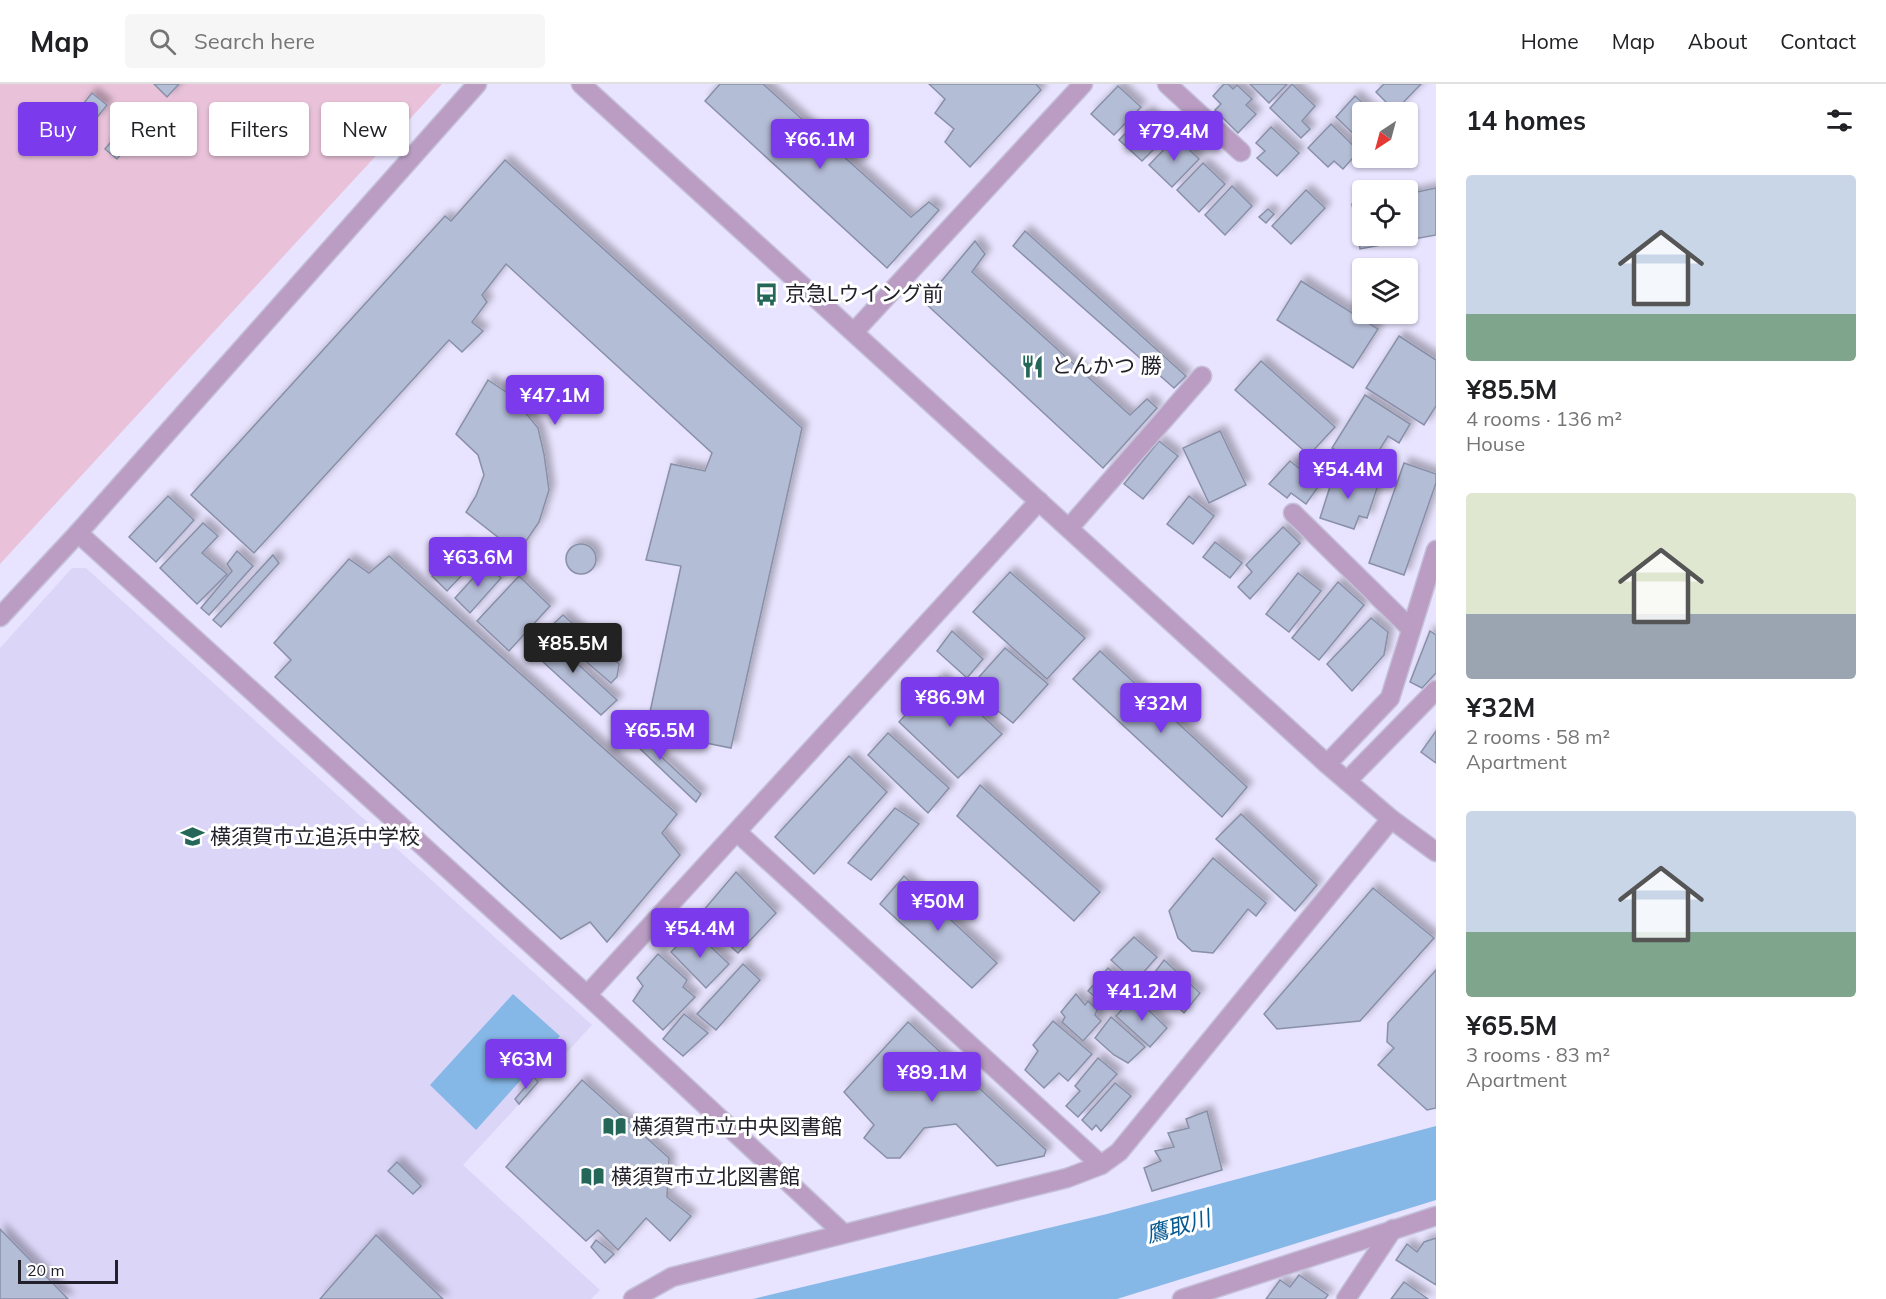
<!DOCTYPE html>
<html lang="en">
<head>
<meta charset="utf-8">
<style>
  :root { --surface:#fff; --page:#f6f6f6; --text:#202124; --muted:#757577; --line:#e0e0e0; --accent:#7c3aed }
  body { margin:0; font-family:Mulish,"Noto Sans JP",sans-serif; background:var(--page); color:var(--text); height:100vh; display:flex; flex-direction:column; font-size:22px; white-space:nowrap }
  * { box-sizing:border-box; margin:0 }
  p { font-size:20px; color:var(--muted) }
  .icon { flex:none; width:33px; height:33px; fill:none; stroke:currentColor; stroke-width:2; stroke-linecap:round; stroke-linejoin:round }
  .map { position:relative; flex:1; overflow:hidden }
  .sheet { display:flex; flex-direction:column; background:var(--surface); width:450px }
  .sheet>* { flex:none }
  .hud { position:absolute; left:18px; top:18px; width:570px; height:54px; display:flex; gap:12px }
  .needle { width:39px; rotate:216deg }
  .controls { position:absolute; left:1352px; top:18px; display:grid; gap:12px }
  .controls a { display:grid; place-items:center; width:66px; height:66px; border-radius:6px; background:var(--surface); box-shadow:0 2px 4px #0004; font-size:30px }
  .scale { position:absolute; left:18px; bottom:15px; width:100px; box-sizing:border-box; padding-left:6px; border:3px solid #22202a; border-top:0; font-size:16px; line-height:21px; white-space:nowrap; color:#22202a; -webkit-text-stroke:4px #fff; paint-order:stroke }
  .price { position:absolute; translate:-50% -51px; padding:0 14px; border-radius:6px; background:var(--accent); color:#fff; font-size:20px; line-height:39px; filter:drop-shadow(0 2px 3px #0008) }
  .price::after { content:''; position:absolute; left:50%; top:36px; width:18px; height:14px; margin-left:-9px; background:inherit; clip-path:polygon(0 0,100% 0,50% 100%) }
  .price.current { background:#222; color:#fff }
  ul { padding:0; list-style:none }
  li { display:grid; align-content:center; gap:12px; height:318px; padding:0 30px }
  li span { display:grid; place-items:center; height:186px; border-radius:6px; color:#555 }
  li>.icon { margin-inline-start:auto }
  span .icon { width:108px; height:108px; fill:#fffc; stroke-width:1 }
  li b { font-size:26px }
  h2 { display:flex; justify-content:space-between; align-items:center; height:72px; padding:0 30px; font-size:26px }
  .tag { padding:0 21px; border-radius:6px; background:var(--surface); box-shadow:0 2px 4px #0004; font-size:21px; line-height:54px }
  .tag.current { background:var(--accent); color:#fff }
  header { display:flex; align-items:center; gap:36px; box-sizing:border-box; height:84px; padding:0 30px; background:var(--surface); border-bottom:2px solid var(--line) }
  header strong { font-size:28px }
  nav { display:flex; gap:33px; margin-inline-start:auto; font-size:21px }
  .search { width:420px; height:54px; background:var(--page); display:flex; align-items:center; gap:15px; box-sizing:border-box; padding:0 21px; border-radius:6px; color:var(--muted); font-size:22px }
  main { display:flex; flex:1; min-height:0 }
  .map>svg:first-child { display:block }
  .built { fill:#dbd5f7 }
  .green { fill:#e9c2d9 }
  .water { fill:#86b8e7 }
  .building { fill:#b4bdd6; stroke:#8890a8; stroke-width:1.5; filter:url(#shadow) }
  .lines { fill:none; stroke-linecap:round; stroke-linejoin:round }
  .minor-casing { stroke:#c4c0d8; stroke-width:21 }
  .tertiary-casing { stroke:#c4c0d8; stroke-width:21 }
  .minor { stroke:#bb9dc4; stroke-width:18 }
  .tertiary { stroke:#bb9dc4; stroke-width:18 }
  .labels { text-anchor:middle; stroke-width:6; stroke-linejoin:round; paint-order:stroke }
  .poi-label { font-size:21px; fill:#22202a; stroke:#fff; text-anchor:start }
  .water-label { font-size:22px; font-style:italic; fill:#055991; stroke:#fff }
</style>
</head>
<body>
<header>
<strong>Map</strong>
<div class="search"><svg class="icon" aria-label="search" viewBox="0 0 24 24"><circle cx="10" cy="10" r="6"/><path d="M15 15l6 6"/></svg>Search here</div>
<nav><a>Home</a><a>Map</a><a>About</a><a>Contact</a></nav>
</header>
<main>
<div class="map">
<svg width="1436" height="1215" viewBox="0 0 1436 1215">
  <defs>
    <filter id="shadow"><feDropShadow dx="5.5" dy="-5.5" stdDeviation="3" flood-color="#0004"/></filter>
  </defs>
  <rect width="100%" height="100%" fill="#e8e3fe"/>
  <polygon class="built" points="72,484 86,484 592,941 463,1081 600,1206 591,1215 0,1215 0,564"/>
  <polygon class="green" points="0,0 442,0 0,480"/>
  <g class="water">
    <polygon points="513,910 560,952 476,1046 430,1001"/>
    <polygon points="1436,1042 1436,1116 1117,1215 753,1215 1107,1130"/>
  </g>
  <g class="building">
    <polygon points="154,0 179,0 167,13"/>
    <polygon points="720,0 763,0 911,133 929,118 939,126 887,184 705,17"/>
    <polygon points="929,0 1036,0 1041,6 970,83 945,58 954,45 935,29 945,15"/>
    <polygon points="1224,0 1228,0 1233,5 1237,1 1252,15 1246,21 1256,30 1238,49 1215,26 1221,20 1213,12"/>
    <polygon points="1250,0 1287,0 1269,19"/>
    <polygon points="1292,0 1315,22 1302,37 1310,45 1301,54 1270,24"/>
    <polygon points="1384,0 1421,0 1395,27 1376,8"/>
    <polygon points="1118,2 1141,23 1114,51 1091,30"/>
    <polygon points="92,9 107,21 95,36 80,24"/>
    <polygon points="1355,12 1373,28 1362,28 1362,58 1336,33"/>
    <polygon points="1147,27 1170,49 1142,77 1119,56"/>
    <polygon points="126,40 138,51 117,75 105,65"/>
    <polygon points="1331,40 1359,67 1343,85 1334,77 1328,83 1308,64"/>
    <polygon points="1271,43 1299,69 1277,92 1257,74 1265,67 1256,59"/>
    <polygon points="1176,53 1199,75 1172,103 1149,81"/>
    <polygon points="505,76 802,344 731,664 646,647 681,482 646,476 671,380 705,387 712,369 506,180 482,211 487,218 472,238 483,247 462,268 449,256 254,469 191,411 445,132 451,137"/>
    <polygon points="1203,79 1225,100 1199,128 1177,106"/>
    <polygon points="1232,102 1252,122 1225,151 1205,131"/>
    <polygon points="1436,104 1436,151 1360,165 1352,120 1362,118 1362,152 1407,152 1407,110"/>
    <polygon points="1306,106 1325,124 1291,160 1272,142"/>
    <polygon points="1268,125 1274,130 1266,139 1259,133"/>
    <polygon points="1025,147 1186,292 1174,304 1013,162"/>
    <polygon points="975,157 985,170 972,188 1130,331 1147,315 1157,324 1103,384 924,218"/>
    <polygon points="1301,197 1378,245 1353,284 1277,236"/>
    <polygon points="1399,252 1436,276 1436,322 1424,341 1366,304"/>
    <polygon points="1261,277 1335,343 1309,371 1235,306"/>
    <polygon points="488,296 512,312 538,344 544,370 549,406 539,438 518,469 466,428 476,412 484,391 478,371 456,350"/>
    <polygon points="1365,311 1410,340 1399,359 1388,352 1367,386 1332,364"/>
    <polygon points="1220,347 1246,401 1209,419 1183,364"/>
    <polygon points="1159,357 1178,372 1143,415 1124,400"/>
    <polygon points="1290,377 1300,385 1305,378 1325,393 1306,420 1291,409 1287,414 1269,400"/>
    <polygon points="1404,379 1436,390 1436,399 1404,491 1369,479"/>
    <polygon points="1335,387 1378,401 1367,434 1359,432 1354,445 1320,434"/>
    <polygon points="168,412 194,436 156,478 129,453"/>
    <polygon points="1189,412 1214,432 1193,460 1167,440"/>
    <polygon points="203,439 218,452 202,469 227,490 197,520 160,484"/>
    <polygon points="1283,443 1300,459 1250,515 1238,503 1252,488 1246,481"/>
    <polygon points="1215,458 1242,479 1230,494 1203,473"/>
    <polygon points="462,459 478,474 447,507 432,492"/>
    <circle cx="581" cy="475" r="15"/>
    <polygon points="237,467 253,482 209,531 201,524 232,487 227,480"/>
    <polygon points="273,471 279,479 221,543 213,536"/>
    <polygon points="389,472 677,730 662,749 680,771 607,858 590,838 561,855 275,593 291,576 274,559 349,475 369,489"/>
    <polygon points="486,480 501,494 470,529 455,514"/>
    <polygon points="1010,488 1085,554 1047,595 973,528"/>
    <polygon points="1298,489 1321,507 1289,548 1266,530"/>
    <polygon points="519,492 550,522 509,567 477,537"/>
    <polygon points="1338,498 1364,521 1319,576 1292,554"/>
    <polygon points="563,531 619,580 617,593 611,599 548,545"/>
    <polygon points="1371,534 1388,548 1384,571 1352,607 1327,580"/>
    <polygon points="952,547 983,575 967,594 937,567"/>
    <polygon points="1430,547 1436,551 1436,589 1422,604 1410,598"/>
    <polygon points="544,549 617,616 601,631 530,566"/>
    <polygon points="1005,564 1048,600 1013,639 979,612 988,603 979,593"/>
    <polygon points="1100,567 1247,703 1222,733 1073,595"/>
    <polygon points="940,593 1002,650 958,694 899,638"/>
    <polygon points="622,636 701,710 696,718 617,643"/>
    <polygon points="1436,647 1436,679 1421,668"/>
    <polygon points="888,649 949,704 928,729 868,671"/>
    <polygon points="849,672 887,708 814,790 775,753"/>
    <polygon points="980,701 1100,808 1074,837 957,732"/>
    <polygon points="895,724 919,740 871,796 848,779"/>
    <polygon points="1241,730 1317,801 1295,827 1216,755"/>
    <polygon points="1213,774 1266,819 1256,832 1248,825 1213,869 1192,867 1178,854 1169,827"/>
    <polygon points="736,788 776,829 738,869 698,833"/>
    <polygon points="904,792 997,879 972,904 880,820"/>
    <polygon points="1373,804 1434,854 1360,937 1277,945 1264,930"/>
    <polygon points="693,846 729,880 706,904 671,868"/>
    <polygon points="1134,853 1157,873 1135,898 1111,876"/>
    <polygon points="658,870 687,896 683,903 695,913 663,946 633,917 643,902 637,894"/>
    <polygon points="1164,876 1200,909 1184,929 1149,896"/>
    <polygon points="743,880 760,896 716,946 697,930"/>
    <polygon points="1108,884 1125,899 1130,907 1109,925 1088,907"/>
    <polygon points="1436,886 1436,1024 1427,1026 1378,981 1394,964 1387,958 1388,939"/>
    <polygon points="1076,910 1085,921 1088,917 1097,926 1095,931 1101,937 1083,957 1062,938 1065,933 1061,928"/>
    <polygon points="1134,912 1167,944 1150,963 1116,932"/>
    <polygon points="684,930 708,949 683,972 663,955"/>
    <polygon points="1111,933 1145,963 1128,979 1114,971 1095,954"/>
    <polygon points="1053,937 1092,970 1068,997 1059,989 1044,1004 1025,986 1038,967 1033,961"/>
    <polygon points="908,938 1046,1066 1044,1072 997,1082 956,1040 924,1044 900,1074 887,1074 864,1054 874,1041 844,1008"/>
    <polygon points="1098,974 1117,990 1078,1033 1066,1022 1080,1007 1075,1002"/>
    <polygon points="534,993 538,998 519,1020 515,1015"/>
    <polygon points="582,996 669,1074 667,1113 691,1132 670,1157 646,1134 618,1166 598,1146 586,1157 506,1083"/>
    <polygon points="1115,999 1131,1012 1101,1047 1096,1041 1092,1046 1082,1036"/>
    <polygon points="1207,1027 1222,1086 1152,1107 1144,1084 1161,1077 1155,1067 1174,1063 1168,1049 1189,1044 1186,1035"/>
    <polygon points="397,1078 421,1102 413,1110 388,1087"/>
    <polygon points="0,1145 68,1215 0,1215"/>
    <polygon points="376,1151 443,1215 320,1215"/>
    <polygon points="1436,1154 1436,1201 1396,1176 1407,1160 1417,1168 1424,1158"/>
    <polygon points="596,1156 614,1170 605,1179 591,1163"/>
    <polygon points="1299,1191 1328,1211 1325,1215 1266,1215 1280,1196 1290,1203"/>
    <polygon points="1404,1198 1428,1215 1391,1215"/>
  </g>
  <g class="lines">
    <defs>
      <g id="minor">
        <polyline points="1167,0 1241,68"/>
        <polyline points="854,248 1083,0"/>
        <polyline points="1293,429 1411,545"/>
        <polyline points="1069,444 1202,292"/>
        <polyline points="78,449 587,911 843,1149"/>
        <polyline points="0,533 78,449 477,0"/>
        <polyline points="1327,680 1390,614 1436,466"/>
        <polyline points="1347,697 1436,606"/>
        <polyline points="737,748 1101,1081"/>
        <polyline points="587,911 1039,417"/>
        <polyline points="633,1215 672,1193 1067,1094 1101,1081 1119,1068 1391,735"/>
        <polyline points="1182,1215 1436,1132"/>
        <polyline points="1346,1215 1393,1145"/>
      </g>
      <polyline id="tertiary" points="581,0 1327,680 1391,735 1436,768"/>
    </defs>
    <use href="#minor" class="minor-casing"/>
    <use href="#tertiary" class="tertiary-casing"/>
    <use href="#minor" class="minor"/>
    <use href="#tertiary" class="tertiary"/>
  </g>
  <defs>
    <symbol id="bus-bare" viewBox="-9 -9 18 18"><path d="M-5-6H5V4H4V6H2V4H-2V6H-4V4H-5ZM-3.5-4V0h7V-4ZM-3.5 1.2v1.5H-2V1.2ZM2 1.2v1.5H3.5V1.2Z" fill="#246758" stroke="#fff" stroke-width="2.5" paint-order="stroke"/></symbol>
    <symbol id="restaurant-bare" viewBox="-9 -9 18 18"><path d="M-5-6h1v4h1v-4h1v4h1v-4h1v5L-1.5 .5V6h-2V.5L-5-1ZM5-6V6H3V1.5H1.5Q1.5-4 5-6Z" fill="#246758" stroke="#fff" stroke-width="2.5" paint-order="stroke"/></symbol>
    <symbol id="school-bare" viewBox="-9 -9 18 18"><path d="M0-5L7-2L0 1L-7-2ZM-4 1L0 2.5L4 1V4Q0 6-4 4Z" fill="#246758" stroke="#fff" stroke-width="2.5" paint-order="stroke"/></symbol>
    <symbol id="library-bare" viewBox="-9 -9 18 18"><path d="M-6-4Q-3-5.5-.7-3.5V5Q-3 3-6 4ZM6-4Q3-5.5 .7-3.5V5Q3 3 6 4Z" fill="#246758" stroke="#fff" stroke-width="2.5" paint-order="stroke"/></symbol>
  </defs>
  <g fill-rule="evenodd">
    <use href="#bus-bare" x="750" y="194" width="33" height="33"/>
    <use href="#restaurant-bare" x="1016" y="266" width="33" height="33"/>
    <use href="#school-bare" x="176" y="736" width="33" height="33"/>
    <use href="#library-bare" x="598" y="1026" width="33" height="33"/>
    <use href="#library-bare" x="576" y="1076" width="33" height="33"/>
  </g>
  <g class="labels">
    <g class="poi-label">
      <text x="785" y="217">京急Lウイング前</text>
      <text x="1051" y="289">とんかつ 勝</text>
      <text x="210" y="760">横須賀市立追浜中学校</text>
      <text x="632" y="1050">横須賀市立中央図書館</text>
      <text x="611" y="1100">横須賀市立北図書館</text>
    </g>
    <g class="water-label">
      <text transform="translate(1178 1142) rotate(-16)" y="8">鷹取川</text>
    </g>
  </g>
</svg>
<div class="controls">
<a><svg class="needle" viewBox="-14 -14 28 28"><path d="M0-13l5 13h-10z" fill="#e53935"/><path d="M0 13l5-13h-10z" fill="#757577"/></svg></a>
<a><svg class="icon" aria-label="locate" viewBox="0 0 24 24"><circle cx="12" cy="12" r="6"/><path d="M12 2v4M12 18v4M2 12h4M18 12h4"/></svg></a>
<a><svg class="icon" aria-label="layers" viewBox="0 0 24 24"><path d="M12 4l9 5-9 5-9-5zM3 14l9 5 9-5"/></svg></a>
</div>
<div class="scale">20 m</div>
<b class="price" style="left:1174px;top:78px">¥79.4M</b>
<b class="price" style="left:820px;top:86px">¥66.1M</b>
<b class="price" style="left:555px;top:342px">¥47.1M</b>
<b class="price" style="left:1348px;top:416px">¥54.4M</b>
<b class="price" style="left:478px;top:504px">¥63.6M</b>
<b class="price current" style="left:573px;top:590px">¥85.5M</b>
<b class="price" style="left:950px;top:644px">¥86.9M</b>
<b class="price" style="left:1161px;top:650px">¥32M</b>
<b class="price" style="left:660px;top:677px">¥65.5M</b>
<b class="price" style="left:938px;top:848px">¥50M</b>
<b class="price" style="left:700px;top:875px">¥54.4M</b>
<b class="price" style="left:1142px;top:938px">¥41.2M</b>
<b class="price" style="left:526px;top:1006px">¥63M</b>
<b class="price" style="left:932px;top:1019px">¥89.1M</b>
<div class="hud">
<a class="tag current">Buy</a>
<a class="tag">Rent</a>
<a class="tag">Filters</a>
<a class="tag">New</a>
</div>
</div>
<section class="sheet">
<h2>14 homes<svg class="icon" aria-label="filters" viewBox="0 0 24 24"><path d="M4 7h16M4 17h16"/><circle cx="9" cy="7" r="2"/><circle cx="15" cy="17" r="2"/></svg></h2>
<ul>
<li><span style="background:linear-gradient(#c9d6e8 75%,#7fa58c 0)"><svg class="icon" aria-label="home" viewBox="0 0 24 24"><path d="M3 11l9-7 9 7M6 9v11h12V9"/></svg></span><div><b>¥85.5M</b><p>4 rooms · 136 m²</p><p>House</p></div></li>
<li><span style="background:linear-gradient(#dfe7d0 65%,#9aa5b1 0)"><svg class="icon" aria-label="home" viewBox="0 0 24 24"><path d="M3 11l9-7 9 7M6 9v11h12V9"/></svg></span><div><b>¥32M</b><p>2 rooms · 58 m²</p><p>Apartment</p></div></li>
<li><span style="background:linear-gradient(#c9d6e8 65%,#7fa58c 0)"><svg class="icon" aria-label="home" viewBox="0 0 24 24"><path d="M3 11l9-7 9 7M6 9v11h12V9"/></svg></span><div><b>¥65.5M</b><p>3 rooms · 83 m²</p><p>Apartment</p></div></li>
</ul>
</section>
</main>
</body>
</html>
